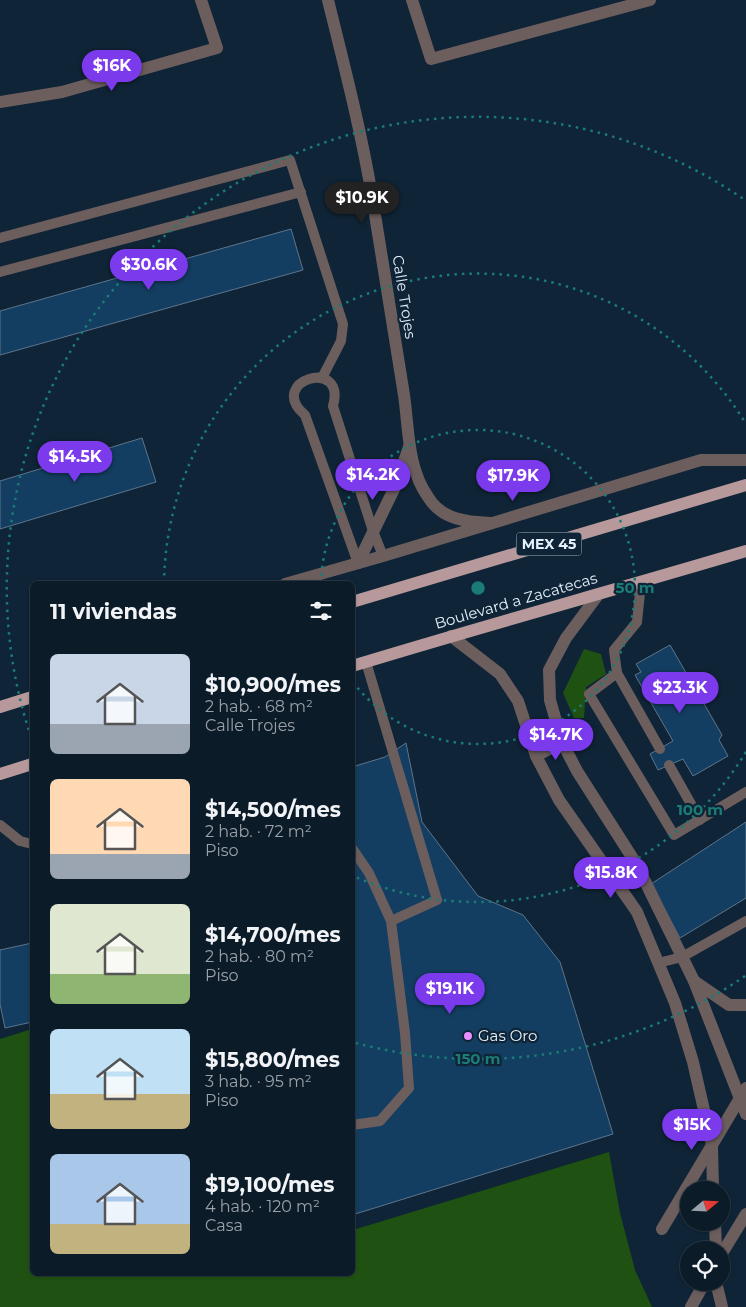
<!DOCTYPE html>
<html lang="es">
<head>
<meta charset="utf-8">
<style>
  :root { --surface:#0b1b28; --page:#142430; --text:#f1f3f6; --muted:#9aa1a8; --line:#2b3945; --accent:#7c3aed }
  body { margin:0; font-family:Montserrat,sans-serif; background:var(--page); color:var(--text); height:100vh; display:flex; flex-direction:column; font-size:19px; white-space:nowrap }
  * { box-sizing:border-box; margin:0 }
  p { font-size:16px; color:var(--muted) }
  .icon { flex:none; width:28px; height:28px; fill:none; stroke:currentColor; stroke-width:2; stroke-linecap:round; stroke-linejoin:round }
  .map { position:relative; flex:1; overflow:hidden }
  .details { position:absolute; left:30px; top:581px; width:325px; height:695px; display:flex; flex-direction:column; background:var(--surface); border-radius:8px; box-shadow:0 1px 4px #0004,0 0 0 1px var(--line) }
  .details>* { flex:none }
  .needle { width:32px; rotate:71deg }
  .buttons { position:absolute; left:680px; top:1181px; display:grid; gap:10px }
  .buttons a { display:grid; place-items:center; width:50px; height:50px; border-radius:50%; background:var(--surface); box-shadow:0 1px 4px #0004,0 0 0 1px var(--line); font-size:25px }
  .price { position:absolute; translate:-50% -42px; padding:0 11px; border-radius:18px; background:var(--accent); color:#fff; font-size:16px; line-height:32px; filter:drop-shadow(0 1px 2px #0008) }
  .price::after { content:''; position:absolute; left:50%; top:30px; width:15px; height:11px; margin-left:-8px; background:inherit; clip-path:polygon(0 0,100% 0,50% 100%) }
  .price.selected { background:#222; color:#fff }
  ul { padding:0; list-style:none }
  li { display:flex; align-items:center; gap:15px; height:125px; padding:0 20px }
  li span { display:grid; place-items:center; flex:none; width:140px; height:100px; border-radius:8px; color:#555 }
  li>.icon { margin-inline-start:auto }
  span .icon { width:60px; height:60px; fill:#fffc; stroke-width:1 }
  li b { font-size:21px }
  h2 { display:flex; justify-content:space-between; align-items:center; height:60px; padding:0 20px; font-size:21px }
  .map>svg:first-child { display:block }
  .green { fill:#1f5212 }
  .building { fill:#133e61; stroke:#5e758b }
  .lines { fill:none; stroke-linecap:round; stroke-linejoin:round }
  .lane { stroke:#6d5e5e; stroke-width:10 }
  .street { stroke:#6d5e5e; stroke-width:12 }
  .primary { stroke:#b8999b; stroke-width:12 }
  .ring { fill:none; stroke:#1a7c75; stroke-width:2.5; stroke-dasharray:2.5 5 }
  .poi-dot { fill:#e88eff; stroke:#0f2436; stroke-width:2 }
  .labels { text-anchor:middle; stroke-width:4.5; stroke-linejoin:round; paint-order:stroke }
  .shield { fill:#0f2436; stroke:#a4b4c1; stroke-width:1 }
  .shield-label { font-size:14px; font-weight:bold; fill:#e4f1fd }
  .street-label { font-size:15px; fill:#e4f1fd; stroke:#0f2436 }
  .poi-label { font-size:15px; fill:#e4f1fd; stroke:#0f2436; text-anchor:start }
  .centre { fill:#1a7c75; stroke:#0f2436; stroke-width:2.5 }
  .ring-label { font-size:15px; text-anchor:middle; font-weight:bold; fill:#1a7c75; stroke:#0f2436; stroke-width:4.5; stroke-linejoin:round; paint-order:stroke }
</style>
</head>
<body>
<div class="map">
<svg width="746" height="1307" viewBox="0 0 746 1307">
  <rect width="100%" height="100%" fill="#0f2436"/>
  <g class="green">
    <polygon points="584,649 601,654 606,674 586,687 584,718 574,718 563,693"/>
    <polygon points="32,1029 32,1274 352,1274 353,1230 609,1152 620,1213 635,1270 652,1307 0,1307 0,1039"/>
  </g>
  <g class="building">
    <polygon points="291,229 303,270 0,355 0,311"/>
    <polygon points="142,438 156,482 0,529 0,481"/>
    <polygon points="670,645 722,735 719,740 728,756 693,776 683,759 658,770 650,754 673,741 635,675 641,672 636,664"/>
    <polygon points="406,743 422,822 478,896 523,915 560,962 613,1134 352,1215 352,767 385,757"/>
    <polygon points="746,822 746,898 680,938 651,884"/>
    <polygon points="32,943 32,1022 5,1028 0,1004 0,950"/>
  </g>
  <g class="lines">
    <g class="lane">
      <polyline points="0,238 290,160 343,324 341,341 322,378"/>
      <polyline points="0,272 301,192"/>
      <path d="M358,563L305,415C265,381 347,356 333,406L373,531L383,556"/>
      <polyline points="641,583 637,622 614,650 617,673 589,694 674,835 746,792"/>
      <polyline points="366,662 437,900 391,921"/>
      <polyline points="617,673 660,749"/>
      <polyline points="669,765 700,820"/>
      <polyline points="0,825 20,841 32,844"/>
      <polyline points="352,848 369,873 391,921 405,1033 409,1088 380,1121 352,1125"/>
      <polyline points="658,963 682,957 746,921"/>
    </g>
    <g class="street">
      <path d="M328,0C344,65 361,130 372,196C383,262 393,329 404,395C409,429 407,467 428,497C442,520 467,522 491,523"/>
      <polyline points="412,0 431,59 650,0"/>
      <polyline points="0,102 62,92 217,48 201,0"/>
      <polyline points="358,563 396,485 409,447"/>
      <polyline points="285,584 383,556 701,460 746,460"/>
      <polyline points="598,595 566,638 549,670 550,700 562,742 577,771 637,865 694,981 746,1114"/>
      <polyline points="451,636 500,674 518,701 536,756 559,800 637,912 675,1003 693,1062 712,1145 713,1190"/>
      <polyline points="536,756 562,742"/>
      <polyline points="694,981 729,1005 746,1005"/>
      <polyline points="715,1222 716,1250"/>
      <polyline points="662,1229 746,1088"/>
      <polyline points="721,1255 746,1214"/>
      <polyline points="716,1282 722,1307"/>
      <polyline points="691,1307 705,1282"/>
    </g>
    <g class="primary">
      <polyline points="352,602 746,485"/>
      <path d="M352,666C483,626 615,590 746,551"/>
      <polyline points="0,707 32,697"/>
      <polyline points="0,774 32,764"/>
    </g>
  </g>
  <g class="ring">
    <path d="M321 583A157 157 0 1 1 353 682"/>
    <path d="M746 752A314 314 0 0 1 353 876M164 583A314 314 0 0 1 746 424"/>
    <path d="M745 976A471 471 0 0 1 356 1043M31 737A471 471 0 0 1 745 200"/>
  </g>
  <circle class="poi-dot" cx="468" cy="1036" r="5"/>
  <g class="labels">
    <rect class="shield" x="516.5" y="532.5" width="65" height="23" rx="4"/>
    <g class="shield-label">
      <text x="549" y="549">MEX 45</text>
    </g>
    <g class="street-label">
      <text transform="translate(404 297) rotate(81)" y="5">Calle Trojes</text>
      <text transform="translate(516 601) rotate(-16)" y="5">Boulevard a Zacatecas</text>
    </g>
    <g class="poi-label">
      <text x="478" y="1041">Gas Oro</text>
    </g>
  </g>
  <circle cx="478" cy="588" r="8" class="centre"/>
  <g class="ring-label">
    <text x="635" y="593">50 m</text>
    <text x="700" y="815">100 m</text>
    <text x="478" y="1064">150 m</text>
  </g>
</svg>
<div class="buttons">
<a><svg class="needle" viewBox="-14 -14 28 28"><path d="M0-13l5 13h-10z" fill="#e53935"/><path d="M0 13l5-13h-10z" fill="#9aa1a8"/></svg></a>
<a><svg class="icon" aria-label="locate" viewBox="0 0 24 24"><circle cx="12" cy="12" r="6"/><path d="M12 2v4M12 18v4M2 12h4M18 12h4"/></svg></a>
</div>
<b class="price" style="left:112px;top:92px">$16K</b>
<b class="price selected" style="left:362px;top:224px">$10.9K</b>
<b class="price" style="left:149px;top:291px">$30.6K</b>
<b class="price" style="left:75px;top:483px">$14.5K</b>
<b class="price" style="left:373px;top:501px">$14.2K</b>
<b class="price" style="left:513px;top:502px">$17.9K</b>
<b class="price" style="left:680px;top:714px">$23.3K</b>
<b class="price" style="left:556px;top:761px">$14.7K</b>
<b class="price" style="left:611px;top:899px">$15.8K</b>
<b class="price" style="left:450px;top:1015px">$19.1K</b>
<b class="price" style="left:692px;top:1151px">$15K</b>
<section class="details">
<h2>11 viviendas<svg class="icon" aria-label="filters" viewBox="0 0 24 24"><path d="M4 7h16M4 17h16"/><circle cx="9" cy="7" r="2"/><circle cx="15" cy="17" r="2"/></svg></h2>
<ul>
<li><span style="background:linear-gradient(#c9d6e8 70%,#9aa5b1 0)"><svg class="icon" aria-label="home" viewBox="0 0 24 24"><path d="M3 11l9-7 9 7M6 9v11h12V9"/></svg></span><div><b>$10,900/mes</b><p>2 hab. · 68 m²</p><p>Calle Trojes</p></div></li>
<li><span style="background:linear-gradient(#ffd9b3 75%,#9aa5b1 0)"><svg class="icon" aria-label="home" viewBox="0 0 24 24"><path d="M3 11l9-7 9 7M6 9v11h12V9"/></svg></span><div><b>$14,500/mes</b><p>2 hab. · 72 m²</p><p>Piso</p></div></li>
<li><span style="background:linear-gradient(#dfe7d0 70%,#8fb573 0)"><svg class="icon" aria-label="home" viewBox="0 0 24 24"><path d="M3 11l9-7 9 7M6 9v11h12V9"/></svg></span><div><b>$14,700/mes</b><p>2 hab. · 80 m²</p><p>Piso</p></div></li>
<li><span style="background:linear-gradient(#bfe0f5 65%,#c2b280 0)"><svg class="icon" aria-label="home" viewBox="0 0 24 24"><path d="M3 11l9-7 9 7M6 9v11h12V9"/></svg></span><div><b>$15,800/mes</b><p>3 hab. · 95 m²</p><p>Piso</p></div></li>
<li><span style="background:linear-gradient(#a9c7e8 70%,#c2b280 0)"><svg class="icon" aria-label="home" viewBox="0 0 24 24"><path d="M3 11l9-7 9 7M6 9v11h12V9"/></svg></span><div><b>$19,100/mes</b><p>4 hab. · 120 m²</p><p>Casa</p></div></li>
</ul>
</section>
</div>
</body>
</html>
